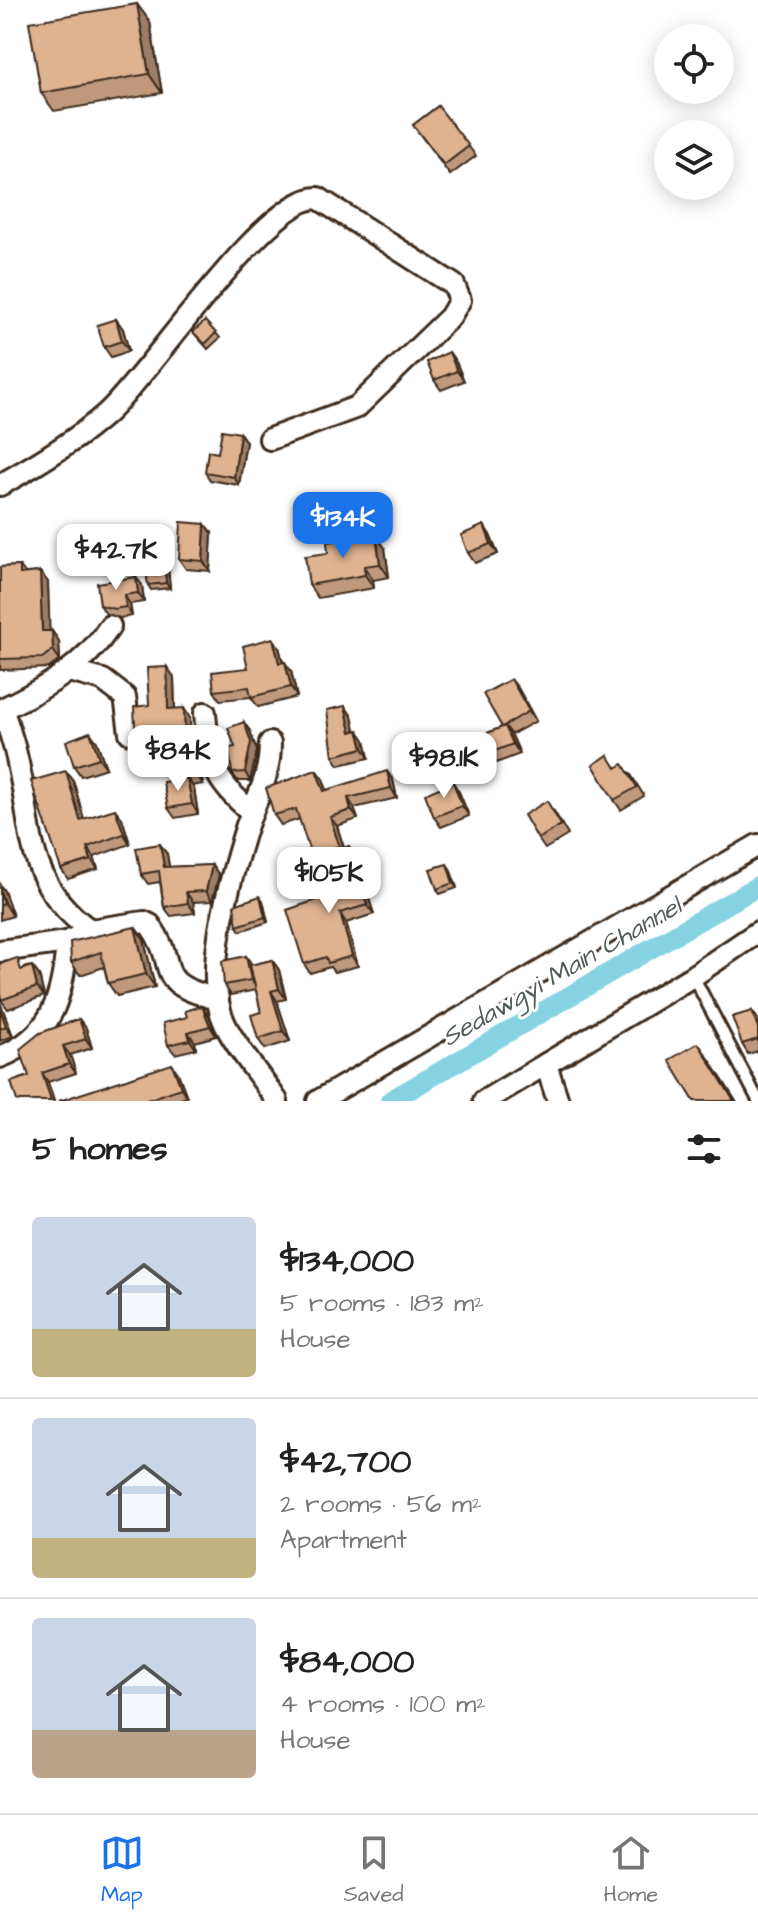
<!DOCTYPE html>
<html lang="en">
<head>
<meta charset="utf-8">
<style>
  :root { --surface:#fff; --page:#f6f6f6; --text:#222; --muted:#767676; --line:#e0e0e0; --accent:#1a73e8 }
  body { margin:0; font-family:"Architects Daughter",sans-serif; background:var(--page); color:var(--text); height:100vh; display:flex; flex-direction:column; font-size:30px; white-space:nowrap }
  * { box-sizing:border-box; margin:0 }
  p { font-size:26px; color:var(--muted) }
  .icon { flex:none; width:44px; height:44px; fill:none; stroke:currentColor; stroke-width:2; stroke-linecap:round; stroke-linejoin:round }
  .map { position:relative; height:1101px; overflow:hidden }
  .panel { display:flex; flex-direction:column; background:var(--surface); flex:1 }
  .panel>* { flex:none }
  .fabs { position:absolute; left:654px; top:24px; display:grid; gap:16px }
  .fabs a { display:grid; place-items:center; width:80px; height:80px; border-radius:50%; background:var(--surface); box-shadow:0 4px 20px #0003; font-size:40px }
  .price { position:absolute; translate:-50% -68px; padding:0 18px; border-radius:16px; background:#fff; color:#222; font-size:26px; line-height:52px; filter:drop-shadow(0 2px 4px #0008) }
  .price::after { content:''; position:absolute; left:50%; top:48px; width:24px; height:18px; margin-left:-12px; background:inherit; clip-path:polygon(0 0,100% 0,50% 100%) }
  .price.current { background:var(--accent); color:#fff }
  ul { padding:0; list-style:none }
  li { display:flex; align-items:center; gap:24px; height:200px; padding:0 32px }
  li+li { border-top:2px solid var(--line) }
  li span { display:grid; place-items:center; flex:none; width:224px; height:160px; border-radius:8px; color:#555 }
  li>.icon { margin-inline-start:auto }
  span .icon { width:96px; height:96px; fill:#fffc; stroke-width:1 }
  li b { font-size:34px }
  h2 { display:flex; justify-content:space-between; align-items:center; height:96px; padding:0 32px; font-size:34px }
  .tabs { display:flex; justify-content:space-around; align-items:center; height:112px; border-top:2px solid var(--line); background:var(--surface); font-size:22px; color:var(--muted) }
  .tabs a { display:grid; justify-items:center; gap:4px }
  .tabs .current { color:var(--accent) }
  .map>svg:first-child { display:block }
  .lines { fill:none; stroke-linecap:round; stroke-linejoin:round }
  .canal { stroke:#84d2e2; stroke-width:20 }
  .service-casing { stroke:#3b2a1e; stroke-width:16 }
  .minor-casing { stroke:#3b2a1e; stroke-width:26 }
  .service { stroke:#fff; stroke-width:10 }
  .minor { stroke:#fff; stroke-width:20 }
  .wall { fill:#c0997c; stroke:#3b2a1e; stroke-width:2 }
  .shaded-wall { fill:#9c7d65; stroke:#3b2a1e; stroke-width:2 }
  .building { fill:#dfb290; stroke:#3b2a1e; stroke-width:2 }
  .labels { text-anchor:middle; stroke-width:6; stroke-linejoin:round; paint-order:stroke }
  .water-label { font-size:26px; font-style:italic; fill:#515c59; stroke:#fff }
</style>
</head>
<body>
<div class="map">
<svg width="758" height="1101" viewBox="0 0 758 1101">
  <rect width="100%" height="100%" fill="#fff"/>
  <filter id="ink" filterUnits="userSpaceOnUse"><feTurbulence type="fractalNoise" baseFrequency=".0125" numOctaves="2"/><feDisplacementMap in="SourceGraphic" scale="16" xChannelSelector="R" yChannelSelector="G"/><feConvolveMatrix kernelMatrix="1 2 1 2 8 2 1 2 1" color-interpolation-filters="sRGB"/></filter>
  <g filter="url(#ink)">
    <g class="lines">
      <polyline class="canal" points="390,1101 758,886"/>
      <defs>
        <polyline id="service" points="693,976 758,1100"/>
        <g id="minor">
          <path d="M0,485C36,465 76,441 107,413C149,375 266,197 318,198L454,285L460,300L450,317L357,407L270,439"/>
          <polyline points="69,671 103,680 125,697 130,733"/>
          <path d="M2,709C44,689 85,666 110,626"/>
          <path d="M0,710C6,715 8,727 11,736C36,814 16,877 90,930L67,942L0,951"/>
          <path d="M205,713C209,762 213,781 252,812"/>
          <path d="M270,743C270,780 256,797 245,831C230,881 201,974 225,1024C238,1051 261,1076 277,1101"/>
          <path d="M90,930L144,922L150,925C181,969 149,982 218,999"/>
          <path d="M0,1057C54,1036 63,994 67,942"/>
          <polyline points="546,1064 558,1101"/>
          <polyline points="318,1101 758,845"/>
          <polyline points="484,1101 693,976 758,932"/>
        </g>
      </defs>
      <use href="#service" class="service-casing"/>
      <use href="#minor" class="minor-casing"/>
      <use href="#service" class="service"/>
      <use href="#minor" class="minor"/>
    </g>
    <g class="wall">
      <polygon points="137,4 150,22 162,93 54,111 41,93"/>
      <polygon points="438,106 476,156 450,175 413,125"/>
      <polygon points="116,319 123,329 129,351 111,357 104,347"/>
      <polygon points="193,332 216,333 220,338 208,349"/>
      <polygon points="449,352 456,362 464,381 441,390 434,380"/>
      <polygon points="240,433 246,442 239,485 210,480 205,472 218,453"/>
      <polygon points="212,533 210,571 186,569 179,559"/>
      <polygon points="376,535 385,548 389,577 373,580 374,588 318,598 309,585 328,553"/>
      <polygon points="490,535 498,554 475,563 468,553"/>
      <polygon points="164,562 168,567 170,588 151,590 148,585"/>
      <polygon points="20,566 25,573 40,572 48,582 49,631 52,631 59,641 60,660 49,668 0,670 0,567"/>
      <polygon points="142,585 144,602 130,604 132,616 120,618 106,614 100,605"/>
      <polygon points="279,647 283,662 291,671 297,697 258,707 251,697 220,700 214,691"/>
      <polygon points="167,667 174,677 175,709 190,718 191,748 198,758 203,784 192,786 194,788 198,814 175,818 168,808 174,780 173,778 166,742 137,747 130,737 149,705"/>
      <polygon points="518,688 536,721 511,735 520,754 451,780 444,771 467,741 502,727"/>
      <polygon points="352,716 355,731 358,730 365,740 369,758 339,765 333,756"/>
      <polygon points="250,731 257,751 250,781 238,781 232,773 235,747"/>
      <polygon points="97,742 106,768 81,776 74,766"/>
      <polygon points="617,767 630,773 644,796 621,810 614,800"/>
      <polygon points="316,770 323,779 327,790 393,780 397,798 354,808 358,819 337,826 344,848 355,856 374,914 346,923 358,966 334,972 330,967 310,973 304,964 343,891 333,859 318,864 311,855 300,819 281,825 274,815"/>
      <polygon points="73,780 84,819 122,818 130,844 94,857 98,869 68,879 61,869"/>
      <polygon points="459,792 469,816 441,827 434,817"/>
      <polygon points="554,811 568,835 545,849 538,839"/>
      <polygon points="167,854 169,867 212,865 219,875 212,901 193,902 195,913 171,916 164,907 160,882 148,884 141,874"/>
      <polygon points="450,869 457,888 440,894 437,889"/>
      <polygon points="0,885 4,891 13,916 0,920"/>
      <polygon points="263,901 268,922 240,931 237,926"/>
      <polygon points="135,927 144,940 155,987 117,996 108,983 104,967 80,975 71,962"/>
      <polygon points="246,956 252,965 272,960 279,970 286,999 277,1001 290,1041 265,1049 258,1039 261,1012 256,990 231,995 224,985"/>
      <polygon points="32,966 39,975 44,996 8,1009 1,1000 24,968"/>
      <polygon points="0,1002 13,1036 0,1041"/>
      <polygon points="752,1011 758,1019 758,1051 748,1054 742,1044"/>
      <polygon points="209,1016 216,1036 195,1042 196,1049 175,1054 168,1045 187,1017"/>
      <polygon points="79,1019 86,1028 92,1048 70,1055 76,1073 48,1082 29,1076"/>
      <polygon points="178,1073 187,1097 175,1101 59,1101"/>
    </g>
    <g class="shaded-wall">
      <polygon points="137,4 150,22 162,93 149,74"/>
      <polygon points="116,319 123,329 129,351 122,341"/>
      <polygon points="449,352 456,362 464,381 457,371"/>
      <polygon points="240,433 246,442 239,485 234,477"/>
      <polygon points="205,524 212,533 210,571 203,561"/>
      <polygon points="484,525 490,535 498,554 491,544"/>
      <polygon points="376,535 385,548 389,577 380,564"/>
      <polygon points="164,562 168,567 170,588 166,583"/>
      <polygon points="364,566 373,580 374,588 365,575"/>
      <polygon points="40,572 48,582 50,642 42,631"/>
      <polygon points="136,577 142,585 144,602 138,593"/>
      <polygon points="124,595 130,604 132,616 126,607"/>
      <polygon points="52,631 59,641 60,660 53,650"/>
      <polygon points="273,638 279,647 285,672 279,663"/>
      <polygon points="285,662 291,671 297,697 291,687"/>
      <polygon points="167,667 174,677 175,719 168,709"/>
      <polygon points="511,679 518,688 536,721 529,711"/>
      <polygon points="345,706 352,716 358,742 351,732"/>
      <polygon points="184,708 190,718 191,748 198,758 203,784 196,774 185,749"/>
      <polygon points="244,722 250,731 257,751 250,781 245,772"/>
      <polygon points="505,726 512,735 520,754 513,744"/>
      <polygon points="358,730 365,740 369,758 363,748"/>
      <polygon points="90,732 97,742 106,768 99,758"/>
      <polygon points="316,770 323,779 330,800 324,791"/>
      <polygon points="66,771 73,780 87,830 80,820"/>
      <polygon points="387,771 393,780 397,798 391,788"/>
      <polygon points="187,778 194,788 198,814 192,804"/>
      <polygon points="453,782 459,792 469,816 462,806"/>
      <polygon points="348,798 354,808 358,819 351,810"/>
      <polygon points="115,809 122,818 130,844 124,834"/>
      <polygon points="330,817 337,826 346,855 339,846"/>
      <polygon points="160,844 167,854 171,877 164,867"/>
      <polygon points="349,846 355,856 374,914 367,905"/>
      <polygon points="87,847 94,857 98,869 91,860"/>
      <polygon points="447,864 450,869 457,888 453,883"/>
      <polygon points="212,865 219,875 212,901 206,891"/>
      <polygon points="0,885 4,891 13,916 4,903 0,891"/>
      <polygon points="186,892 193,902 195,913 188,903"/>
      <polygon points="260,896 263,901 268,922 265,917"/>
      <polygon points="340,913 346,923 358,966 352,956"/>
      <polygon points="135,927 144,940 155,987 146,974"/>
      <polygon points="246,956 253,966 258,989 251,980"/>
      <polygon points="272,960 279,970 286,999 279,989"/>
      <polygon points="32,966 39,975 44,996 37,987"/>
      <polygon points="271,991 277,1001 290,1041 283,1031"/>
      <polygon points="0,1002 13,1036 6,1026 0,1009"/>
      <polygon points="202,1006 209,1016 216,1036 210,1026"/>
      <polygon points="79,1019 86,1028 92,1048 86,1039"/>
      <polygon points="188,1032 195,1042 196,1049 190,1040"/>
      <polygon points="698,1043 708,1057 736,1101 734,1101"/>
      <polygon points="63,1046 70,1055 76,1073 69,1064"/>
      <polygon points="172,1064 178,1073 187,1097 181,1088"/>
      <polygon points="42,1073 48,1082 54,1101 51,1101"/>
    </g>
    <g class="building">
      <polygon points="137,4 149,74 41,93 29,22"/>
      <polygon points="438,106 469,146 444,165 413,125"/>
      <polygon points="116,319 122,341 104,347 97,325"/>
      <polygon points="205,321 216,333 205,344 193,332"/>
      <polygon points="449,352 457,371 434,380 427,362"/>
      <polygon points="222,430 240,433 234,477 205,472 208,451 218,453"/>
      <polygon points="181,522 205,524 203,561 179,559"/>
      <polygon points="484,525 491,544 468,553 461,535"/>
      <polygon points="376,535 380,564 364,566 365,575 309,585 305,556 328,553 327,542"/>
      <polygon points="164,562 166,583 148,585 145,564"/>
      <polygon points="20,566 20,574 40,572 42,631 52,631 53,650 42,658 0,659 0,567"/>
      <polygon points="136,577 138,593 124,595 126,607 114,609 100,605 97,583"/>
      <polygon points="273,638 279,663 285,662 291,687 251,697 249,687 214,691 212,672 248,668 243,646"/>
      <polygon points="167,667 168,709 184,708 185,749 191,748 196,774 173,778 165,732 130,737 135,727 134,707 149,705 147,668"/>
      <polygon points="511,679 529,711 502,727 483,694"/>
      <polygon points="345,706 351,732 358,730 363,748 333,756 327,710"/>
      <polygon points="244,722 251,742 245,772 232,773 229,748 235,747 228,728"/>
      <polygon points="505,726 513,744 444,771 437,754 451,749 449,742 463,736 465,742"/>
      <polygon points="90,732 99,758 74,766 66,741"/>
      <polygon points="608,755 616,768 623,764 637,787 614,800 593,765"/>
      <polygon points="316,770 324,791 387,771 391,788 348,798 351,810 330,817 339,846 311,855 296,809 274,815 266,788"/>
      <polygon points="66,771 80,820 115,809 124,834 87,847 91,860 61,869 31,781"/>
      <polygon points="187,778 192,804 168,808 163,782"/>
      <polygon points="453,782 462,806 434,817 425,794"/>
      <polygon points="547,801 561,825 538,839 524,815"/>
      <polygon points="160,844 164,867 212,865 206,891 186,892 188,903 164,907 159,871 141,874 136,848"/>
      <polygon points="349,846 367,905 340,913 352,956 328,963 326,957 304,964 287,910 343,891 331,852"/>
      <polygon points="447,864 453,883 437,889 430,869"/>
      <polygon points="0,891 4,903 0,905"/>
      <polygon points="260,896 265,917 237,926 234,905"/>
      <polygon points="135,927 146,974 108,983 101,952 71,962 70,942"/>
      <polygon points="246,956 251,980 224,985 222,961"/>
      <polygon points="17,958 21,970 32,966 37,987 1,1000 0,964"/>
      <polygon points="272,960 279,989 271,991 283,1031 258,1039 251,1015 261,1012 250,965"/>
      <polygon points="202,1006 210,1026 188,1032 190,1040 168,1045 163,1023 187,1017 185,1011"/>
      <polygon points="0,1009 6,1026 0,1029"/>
      <polygon points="752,1011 758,1028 758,1039 742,1044 732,1017"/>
      <polygon points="79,1019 86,1039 63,1046 69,1064 42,1073 51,1101 17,1101 11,1082 29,1076 20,1049 40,1033"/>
      <polygon points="698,1043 734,1101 694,1101 669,1060"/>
      <polygon points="172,1064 181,1088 144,1101 59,1101"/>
    </g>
  </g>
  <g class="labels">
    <g class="water-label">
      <text transform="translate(561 971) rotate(-30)" y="9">Sedawgyi Main Channel</text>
    </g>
  </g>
</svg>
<div class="fabs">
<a><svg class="icon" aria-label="locate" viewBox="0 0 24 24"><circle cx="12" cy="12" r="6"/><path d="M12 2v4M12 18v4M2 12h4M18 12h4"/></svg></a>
<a><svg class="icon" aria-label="layers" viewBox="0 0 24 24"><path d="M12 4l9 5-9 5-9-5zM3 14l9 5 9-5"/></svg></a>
</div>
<b class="price current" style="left:343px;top:560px">$134K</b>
<b class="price" style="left:116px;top:592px">$42.7K</b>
<b class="price" style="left:178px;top:793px">$84K</b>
<b class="price" style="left:444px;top:800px">$98.1K</b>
<b class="price" style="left:329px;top:915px">$105K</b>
</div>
<section class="panel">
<h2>5 homes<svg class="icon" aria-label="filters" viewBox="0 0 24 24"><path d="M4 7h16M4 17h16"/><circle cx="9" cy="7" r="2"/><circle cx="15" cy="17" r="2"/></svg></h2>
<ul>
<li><span style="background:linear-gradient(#c9d6e8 70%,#c2b280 0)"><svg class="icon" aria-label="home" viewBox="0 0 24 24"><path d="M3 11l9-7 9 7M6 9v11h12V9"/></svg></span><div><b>$134,000</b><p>5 rooms · 183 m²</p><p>House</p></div></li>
<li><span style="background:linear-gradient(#c9d6e8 75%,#c2b280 0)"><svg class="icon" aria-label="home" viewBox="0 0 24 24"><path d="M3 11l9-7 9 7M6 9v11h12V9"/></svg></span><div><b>$42,700</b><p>2 rooms · 56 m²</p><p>Apartment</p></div></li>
<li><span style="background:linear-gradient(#c9d6e8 70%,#b9a48a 0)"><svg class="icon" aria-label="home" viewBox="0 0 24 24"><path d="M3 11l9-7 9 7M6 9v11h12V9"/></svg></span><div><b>$84,000</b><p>4 rooms · 100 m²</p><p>House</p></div></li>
</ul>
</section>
<nav class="tabs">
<a class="current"><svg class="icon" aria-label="map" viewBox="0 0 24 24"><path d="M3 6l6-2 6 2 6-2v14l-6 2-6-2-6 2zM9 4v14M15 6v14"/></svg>Map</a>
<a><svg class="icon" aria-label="saved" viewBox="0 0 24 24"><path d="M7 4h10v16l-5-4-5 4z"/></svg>Saved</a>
<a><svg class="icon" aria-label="home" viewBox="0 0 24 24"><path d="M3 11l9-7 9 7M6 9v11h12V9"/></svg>Home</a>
</nav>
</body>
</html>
